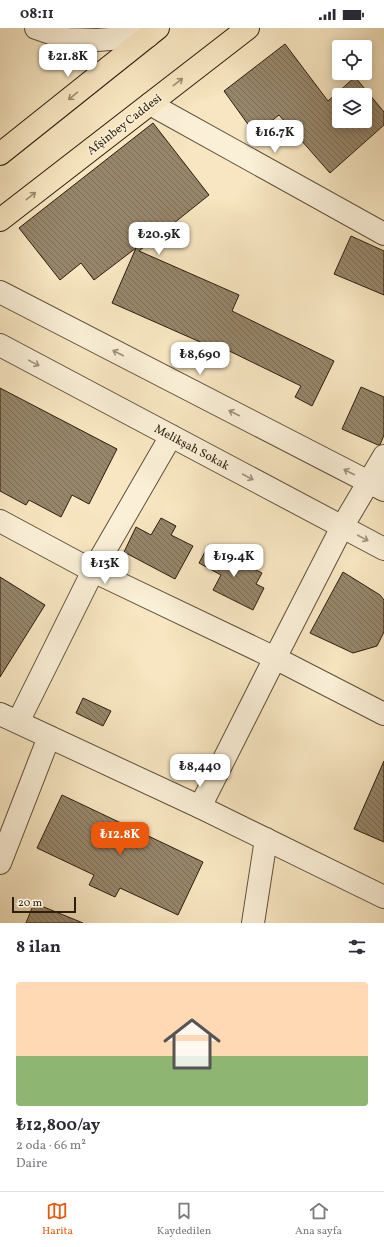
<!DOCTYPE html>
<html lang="tr">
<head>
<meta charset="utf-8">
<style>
  :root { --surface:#fff; --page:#f7f7f7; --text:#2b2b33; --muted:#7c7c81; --line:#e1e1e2; --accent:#ea580c }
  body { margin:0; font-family:Vollkorn,serif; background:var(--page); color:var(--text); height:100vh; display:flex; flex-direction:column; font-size:15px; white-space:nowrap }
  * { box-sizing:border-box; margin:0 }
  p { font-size:13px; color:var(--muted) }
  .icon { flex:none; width:22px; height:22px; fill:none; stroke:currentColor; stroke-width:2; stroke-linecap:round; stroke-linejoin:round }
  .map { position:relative; height:895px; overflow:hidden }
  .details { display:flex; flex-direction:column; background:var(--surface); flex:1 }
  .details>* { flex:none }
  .buttons { position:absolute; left:332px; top:12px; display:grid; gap:8px }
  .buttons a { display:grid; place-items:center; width:40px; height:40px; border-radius:4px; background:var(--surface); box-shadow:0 2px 10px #0003; font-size:20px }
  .scale { position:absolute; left:12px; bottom:10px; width:64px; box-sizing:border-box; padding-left:4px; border:2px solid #2c1e0d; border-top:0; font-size:11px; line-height:14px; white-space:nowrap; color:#2c1e0d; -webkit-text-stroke:3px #faefd7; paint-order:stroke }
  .price { position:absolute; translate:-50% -34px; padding:0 9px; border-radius:8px; background:#fff; color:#222; font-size:13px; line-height:26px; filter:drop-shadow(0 1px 2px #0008) }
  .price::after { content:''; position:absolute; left:50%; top:24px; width:12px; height:9px; margin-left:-6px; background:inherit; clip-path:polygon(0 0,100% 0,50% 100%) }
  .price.current { background:var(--accent); color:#fff }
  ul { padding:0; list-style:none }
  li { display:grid; align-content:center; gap:8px; height:212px; padding:0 16px }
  li span { display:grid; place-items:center; height:124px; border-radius:4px; color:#555 }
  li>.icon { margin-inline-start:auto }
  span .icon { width:72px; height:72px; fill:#fffc; stroke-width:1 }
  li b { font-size:17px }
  h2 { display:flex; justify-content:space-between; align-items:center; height:48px; padding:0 16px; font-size:17px }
  .status { display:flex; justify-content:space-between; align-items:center; height:28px; padding:0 20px; background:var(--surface); direction:ltr }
  .status svg { height:11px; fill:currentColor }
  .menu { display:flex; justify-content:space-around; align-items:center; height:56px; border-top:1px solid var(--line); background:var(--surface); font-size:11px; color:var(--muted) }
  .menu a { display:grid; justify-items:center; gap:2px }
  .menu .current { color:var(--accent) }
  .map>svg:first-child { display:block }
  .building { fill:url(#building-back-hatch); stroke:#2c1e0d; fill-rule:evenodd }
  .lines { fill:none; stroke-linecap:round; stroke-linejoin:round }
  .minor-casing { stroke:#5f503a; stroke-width:24 }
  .major-casing { stroke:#2c1e0d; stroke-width:24 }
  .minor { stroke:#faefd7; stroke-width:22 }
  .major { stroke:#f7e6c1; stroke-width:22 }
  .oneway { stroke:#9c8c70 }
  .oneway2 { stroke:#9d917c }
  .labels { text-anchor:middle; stroke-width:3; stroke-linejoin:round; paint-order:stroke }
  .street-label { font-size:12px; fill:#2c1e0d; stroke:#faefd7 }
</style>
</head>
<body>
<div class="status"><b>08:11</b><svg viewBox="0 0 49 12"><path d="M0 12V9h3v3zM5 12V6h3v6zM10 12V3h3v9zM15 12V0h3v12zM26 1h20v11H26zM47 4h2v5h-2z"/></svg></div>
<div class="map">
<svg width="384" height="895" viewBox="0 0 384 895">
  <defs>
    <pattern id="building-back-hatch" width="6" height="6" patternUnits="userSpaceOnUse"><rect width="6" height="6" fill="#96866b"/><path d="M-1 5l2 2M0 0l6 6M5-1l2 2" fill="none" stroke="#7b6d56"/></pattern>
  </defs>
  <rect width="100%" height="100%" fill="#f7e6c1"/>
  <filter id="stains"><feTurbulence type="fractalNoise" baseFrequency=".005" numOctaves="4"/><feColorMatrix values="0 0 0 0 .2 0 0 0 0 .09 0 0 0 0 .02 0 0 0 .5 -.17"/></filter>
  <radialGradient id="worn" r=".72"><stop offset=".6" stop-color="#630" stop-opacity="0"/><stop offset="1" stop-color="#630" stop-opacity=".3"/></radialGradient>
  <g class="building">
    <path d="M285,16L328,73L355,49L384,84V97L330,145L279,87L255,106L224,63ZM339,67H365V93H339Z"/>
    <polygon points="153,95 209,167 139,223 239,267 232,283 334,333 312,378 295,369 301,358 217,317 216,321 112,275 136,220 94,252 81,235 60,252 19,200"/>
    <polygon points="351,208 384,223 384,267 334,246"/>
    <polygon points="361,359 384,369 384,407 380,417 378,417 342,401"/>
    <polygon points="0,360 117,421 89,476 72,467 61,489 29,472 26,477 0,463"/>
    <polygon points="161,490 176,498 171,507 193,518 175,551 124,524 136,499 151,507"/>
    <polygon points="208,518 262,545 256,556 264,560 253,582 213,562 221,547 199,535"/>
    <polygon points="343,544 380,567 384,572 384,604 377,618 353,625 310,605"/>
    <polygon points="0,549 45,577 0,649"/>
    <polygon points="83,670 111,683 103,698 76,685"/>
    <polygon points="384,733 384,814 354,801"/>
    <polygon points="62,767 203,834 178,887 120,860 115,869 89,857 94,847 37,820"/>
    <polygon points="34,875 83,895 26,895"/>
  </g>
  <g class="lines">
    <defs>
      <g id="minor">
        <polyline points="36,0 67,11 97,12 148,8"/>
        <polyline points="150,76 384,206"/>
        <polyline points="0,264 384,462"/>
        <polyline points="0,317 384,521"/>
        <polyline points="0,493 93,543 275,630 384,686"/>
        <polyline points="0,686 200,779 384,869"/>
        <polyline points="18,694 93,543 171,408"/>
        <polyline points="200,779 275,630 342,499 384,428"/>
        <polyline points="0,835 49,709"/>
        <polyline points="253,895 266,811"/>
      </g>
      <g id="major">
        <polyline points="0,126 158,0"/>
        <polyline points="0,192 248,0"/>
      </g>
    </defs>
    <use href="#minor" class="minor-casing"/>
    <use href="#major" class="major-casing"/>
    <use href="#minor" class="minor"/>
    <use href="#major" class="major"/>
  </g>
  <defs><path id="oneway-shaft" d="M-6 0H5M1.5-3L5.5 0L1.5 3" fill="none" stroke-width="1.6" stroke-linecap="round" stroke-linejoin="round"/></defs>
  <g class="oneway">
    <use href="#oneway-shaft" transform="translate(178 54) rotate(-38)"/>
    <use href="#oneway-shaft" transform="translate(73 68) rotate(141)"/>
    <use href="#oneway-shaft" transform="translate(31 168) rotate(-38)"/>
  </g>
  <g class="oneway2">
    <use href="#oneway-shaft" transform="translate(118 325) rotate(-153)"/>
    <use href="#oneway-shaft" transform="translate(34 335) rotate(28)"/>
    <use href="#oneway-shaft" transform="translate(234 385) rotate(-153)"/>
    <use href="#oneway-shaft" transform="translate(349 444) rotate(-153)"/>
    <use href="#oneway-shaft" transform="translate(248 449) rotate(28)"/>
    <use href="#oneway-shaft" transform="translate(363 510) rotate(28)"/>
  </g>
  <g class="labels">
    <g class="street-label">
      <text transform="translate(124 96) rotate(-38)" y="4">Afşinbey Caddesi</text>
      <text transform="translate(192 419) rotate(28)" y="4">Melikşah Sokak</text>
    </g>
  </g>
  <rect width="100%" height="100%" filter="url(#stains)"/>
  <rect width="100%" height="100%" fill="url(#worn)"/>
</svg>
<div class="buttons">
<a><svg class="icon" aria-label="locate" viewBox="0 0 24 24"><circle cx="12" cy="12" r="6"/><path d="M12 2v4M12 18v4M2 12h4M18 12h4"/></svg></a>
<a><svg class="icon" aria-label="layers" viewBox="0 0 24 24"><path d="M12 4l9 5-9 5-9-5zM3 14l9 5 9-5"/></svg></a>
</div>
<div class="scale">20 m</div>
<b class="price" style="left:68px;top:50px">₺21.8K</b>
<b class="price" style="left:275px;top:126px">₺16.7K</b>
<b class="price" style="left:159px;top:228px">₺20.9K</b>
<b class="price" style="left:200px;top:348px">₺8,690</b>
<b class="price" style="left:234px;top:550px">₺19.4K</b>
<b class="price" style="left:105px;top:557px">₺13K</b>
<b class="price" style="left:200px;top:760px">₺8,440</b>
<b class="price current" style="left:120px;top:828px">₺12.8K</b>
</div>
<section class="details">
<h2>8 ilan<svg class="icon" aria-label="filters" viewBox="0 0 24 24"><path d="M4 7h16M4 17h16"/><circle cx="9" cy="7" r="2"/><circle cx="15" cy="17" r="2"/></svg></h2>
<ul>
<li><span style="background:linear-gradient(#ffd9b3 60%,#8fb573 0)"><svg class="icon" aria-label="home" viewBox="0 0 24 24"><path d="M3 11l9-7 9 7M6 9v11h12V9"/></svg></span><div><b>₺12,800/ay</b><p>2 oda · 66 m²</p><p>Daire</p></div></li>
</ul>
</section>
<nav class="menu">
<a class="current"><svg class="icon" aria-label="map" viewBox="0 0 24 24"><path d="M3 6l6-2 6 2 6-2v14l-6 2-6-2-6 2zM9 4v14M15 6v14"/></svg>Harita</a>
<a><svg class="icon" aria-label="saved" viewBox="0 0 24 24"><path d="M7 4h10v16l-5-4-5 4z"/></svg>Kaydedilen</a>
<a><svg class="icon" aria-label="home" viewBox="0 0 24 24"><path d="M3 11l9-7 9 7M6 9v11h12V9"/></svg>Ana sayfa</a>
</nav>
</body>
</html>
